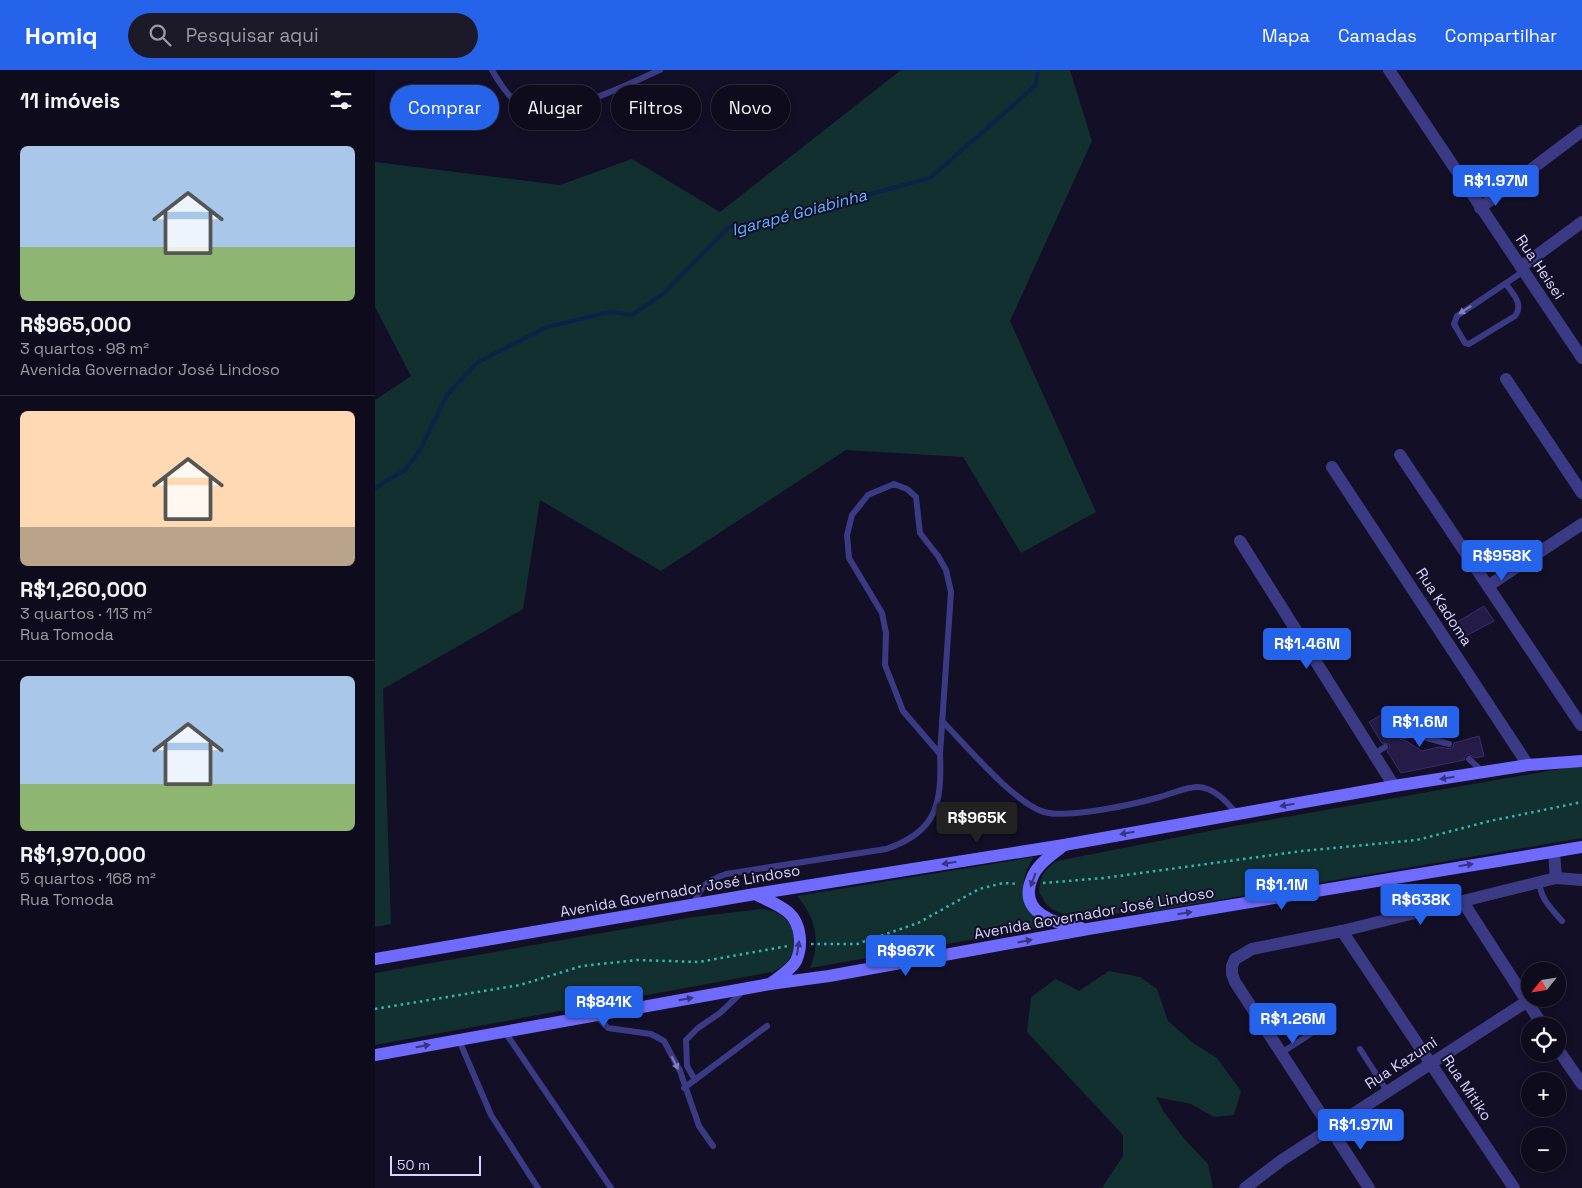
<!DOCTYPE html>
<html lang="pt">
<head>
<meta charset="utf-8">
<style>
  :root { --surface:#0e0b1c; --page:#1c1929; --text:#f1f3f6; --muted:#9b9ba3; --line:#2e2b3b; --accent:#2563eb }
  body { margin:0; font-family:"Space Grotesk",sans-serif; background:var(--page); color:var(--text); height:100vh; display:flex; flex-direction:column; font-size:19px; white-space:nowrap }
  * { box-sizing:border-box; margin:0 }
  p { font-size:16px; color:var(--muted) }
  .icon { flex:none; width:28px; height:28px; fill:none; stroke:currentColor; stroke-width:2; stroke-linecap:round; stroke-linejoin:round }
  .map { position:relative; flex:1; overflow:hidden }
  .side { display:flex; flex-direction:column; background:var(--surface); width:375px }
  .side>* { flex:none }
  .top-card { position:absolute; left:15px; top:15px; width:475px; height:45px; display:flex; gap:10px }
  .needle { width:32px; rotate:240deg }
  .controls { position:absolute; left:1146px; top:892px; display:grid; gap:10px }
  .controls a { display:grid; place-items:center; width:45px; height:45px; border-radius:50%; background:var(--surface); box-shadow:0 2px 8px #0003,0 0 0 1px var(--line); font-size:25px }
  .scale { position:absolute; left:15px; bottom:12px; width:91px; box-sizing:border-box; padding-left:5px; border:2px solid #d9d4ff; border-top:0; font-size:14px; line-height:18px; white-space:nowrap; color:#d9d4ff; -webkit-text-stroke:4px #130f26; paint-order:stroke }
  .price { position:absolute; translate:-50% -42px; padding:0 11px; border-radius:5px; background:var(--accent); color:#fff; font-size:16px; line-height:32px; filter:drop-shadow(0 1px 2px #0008) }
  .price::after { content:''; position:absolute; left:50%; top:30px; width:15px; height:11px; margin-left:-8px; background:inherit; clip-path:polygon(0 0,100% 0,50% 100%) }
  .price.active { background:#222; color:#fff }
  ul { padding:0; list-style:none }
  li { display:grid; align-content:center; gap:10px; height:265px; padding:0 20px }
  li+li { border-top:1px solid var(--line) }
  li span { display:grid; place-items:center; height:155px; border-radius:8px; color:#555 }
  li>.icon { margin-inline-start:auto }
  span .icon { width:90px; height:90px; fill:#fffc; stroke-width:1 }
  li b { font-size:21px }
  h2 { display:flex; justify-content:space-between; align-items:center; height:60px; padding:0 20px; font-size:21px }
  .pill { padding:0 18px; border-radius:22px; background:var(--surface); box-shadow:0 2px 8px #0003,0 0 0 1px var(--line); font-size:18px; line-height:45px }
  .pill.active { background:var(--accent); color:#fff }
  header { display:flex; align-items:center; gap:30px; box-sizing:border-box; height:70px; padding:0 25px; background:var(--accent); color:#fff }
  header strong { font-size:24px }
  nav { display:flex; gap:28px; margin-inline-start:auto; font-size:18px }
  .search { width:350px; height:45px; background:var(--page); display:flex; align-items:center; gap:12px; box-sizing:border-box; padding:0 18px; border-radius:28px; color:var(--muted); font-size:19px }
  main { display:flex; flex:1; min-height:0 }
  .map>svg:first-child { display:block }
  .green { fill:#12302f }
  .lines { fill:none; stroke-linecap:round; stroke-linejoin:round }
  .stream { stroke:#0c2248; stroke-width:4 }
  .building { fill:#241b47; stroke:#3b2d73 }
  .path { stroke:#2fb8b0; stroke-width:2.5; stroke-dasharray:2.5 4; stroke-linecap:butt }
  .service { stroke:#3d3a85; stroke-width:6 }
  .minor { stroke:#3d3a85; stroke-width:12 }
  .secondary { stroke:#6f6bff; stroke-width:12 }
  .oneway { fill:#837fbc }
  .oneway2 { fill:#38347d }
  .labels { text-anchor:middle; stroke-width:4; stroke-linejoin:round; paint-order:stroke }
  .street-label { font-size:15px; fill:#d9d4ff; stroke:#130f26 }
  .water-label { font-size:16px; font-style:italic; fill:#62b6ff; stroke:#130f26 }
</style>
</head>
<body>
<header>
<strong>Homiq</strong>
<div class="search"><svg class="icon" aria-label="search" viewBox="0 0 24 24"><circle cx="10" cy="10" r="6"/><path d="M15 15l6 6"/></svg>Pesquisar aqui</div>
<nav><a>Mapa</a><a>Camadas</a><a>Compartilhar</a></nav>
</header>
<main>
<section class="side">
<h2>11 imóveis<svg class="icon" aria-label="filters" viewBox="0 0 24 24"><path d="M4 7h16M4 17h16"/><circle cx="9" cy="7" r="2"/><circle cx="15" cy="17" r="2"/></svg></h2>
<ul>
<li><span style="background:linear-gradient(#a9c7e8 65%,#8fb573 0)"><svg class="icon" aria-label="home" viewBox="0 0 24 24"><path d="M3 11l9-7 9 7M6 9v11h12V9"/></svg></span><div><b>R$965,000</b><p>3 quartos · 98 m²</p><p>Avenida Governador José Lindoso</p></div></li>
<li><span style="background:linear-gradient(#ffd9b3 75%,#b9a48a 0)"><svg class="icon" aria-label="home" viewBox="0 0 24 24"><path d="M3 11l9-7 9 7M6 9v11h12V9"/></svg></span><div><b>R$1,260,000</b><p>3 quartos · 113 m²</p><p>Rua Tomoda</p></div></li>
<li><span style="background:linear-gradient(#a9c7e8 70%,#8fb573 0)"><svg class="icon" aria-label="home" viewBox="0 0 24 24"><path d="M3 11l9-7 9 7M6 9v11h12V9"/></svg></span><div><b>R$1,970,000</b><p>5 quartos · 168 m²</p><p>Rua Tomoda</p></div></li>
</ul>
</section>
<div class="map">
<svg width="1207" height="1118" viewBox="0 0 1207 1118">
  <rect width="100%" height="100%" fill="#130f26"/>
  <g class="green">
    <polygon points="526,0 695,0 717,71 635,251 721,442 646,483 588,387 471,380 286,501 165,430 148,539 8,619 16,854 0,857 0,330 36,306 0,237 0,92 185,115 257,89 345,142"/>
    <polygon points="1207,695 1207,768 773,842 692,846 677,839 671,834 664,822 665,812 670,801 680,792 687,790 865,755"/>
    <path d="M659,787C642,811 646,838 668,857L435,898C446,871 441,848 422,826Z"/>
    <path d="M387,839C425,842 432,888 397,902L0,975V903L318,847Z"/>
    <polygon points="734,901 765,907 782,919 793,951 818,973 842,988 866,1021 859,1045 839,1047 816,1034 781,1027 789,1042 810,1070 833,1094 838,1118 727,1118 748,1086 748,1065 652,962 656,927 681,909 704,921"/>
  </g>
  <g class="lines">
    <polyline class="stream" points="0,418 30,400 46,378 72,325 103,292 172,257 235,242 257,245 288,224 353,158 444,138 555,108 661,15 663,0"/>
  </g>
  <g class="building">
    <polygon points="1109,536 1119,551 1087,568 1079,554"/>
    <polygon points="1015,640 1027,662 1024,665 1025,669 1031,671 1047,681 1064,677 1075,679 1078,677 1079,673 1104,666 1109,686 1100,688 1093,684 1090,686 1089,690 1026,703 1012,681 1015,677 1014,674 1007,673 994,652"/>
  </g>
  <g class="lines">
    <g class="path">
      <polyline points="668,813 729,808 927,781 1042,770 1115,751 1207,732"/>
      <polyline points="436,874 482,874 543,853 604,819 628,813 643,814"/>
      <polyline points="0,939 145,915 207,896 262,890 324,892 413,876"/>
    </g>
    <g class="service">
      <path d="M117,0C122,9 134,28 143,33C177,55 252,14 285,0"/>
      <path d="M1131,214C1138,224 1149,234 1140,246L1094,274L1090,273L1079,254L1082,246L1149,201"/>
      <path d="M567,651C590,674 640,734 669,742C693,749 760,734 785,727C796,724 811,717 822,717C839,717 852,732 862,744"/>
      <polyline points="1029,666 1037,664 1074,674"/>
      <polyline points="1000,683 1010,677"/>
      <polyline points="1094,689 1107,701"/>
      <path d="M1164,811C1166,830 1175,837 1187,851"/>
      <path d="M318,835C327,815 331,811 351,804L511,779C562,762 567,734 565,684L576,522L571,500L563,486L545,463L541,427L532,419L519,414L493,425L477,445L472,465L474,488L507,543L511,563L510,595L528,641L565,684"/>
      <polyline points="220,945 233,958 276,964 289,971 305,1001 324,1056 338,1076"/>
      <polyline points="130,962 236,1118"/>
      <polyline points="84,970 116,1045 163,1118"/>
      <polyline points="985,979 1012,1021"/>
      <polyline points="906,983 954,952"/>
      <polyline points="320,1010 312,996 311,970 323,958 345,943 369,920"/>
      <polyline points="309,1018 392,956"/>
    </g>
    <g class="minor">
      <polyline points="1014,0 1207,288"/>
      <polyline points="1105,138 1207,61"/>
      <polyline points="1146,197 1207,152"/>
      <polyline points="1131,309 1207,423"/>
      <polyline points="1025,385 1206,655"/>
      <polyline points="957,397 1153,695"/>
      <polyline points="865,471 1019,716"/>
      <polyline points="1113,516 1207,454"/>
      <polyline points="1181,808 1207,810"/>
      <polyline points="1088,832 1168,956"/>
      <polyline points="967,861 1139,1118"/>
      <polyline points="1182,978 1207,1014"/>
      <polyline points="870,1118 907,1090 1151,932"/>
      <polyline points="994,1118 860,912 857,904 857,896 860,889 877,879 967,861 1181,808 1179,782"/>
    </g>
    <g class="secondary">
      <path d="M689,775C678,784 662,794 657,808C642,843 681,854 706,858"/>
      <path d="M380,824C391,830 404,834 414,843C426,854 428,876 421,891C416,900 403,908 395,914"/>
      <polyline points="0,889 380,824 689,775 1019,716 1153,695 1207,691"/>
      <polyline points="0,985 395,914 454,906 713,859 1207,777"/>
    </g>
  </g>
  <defs><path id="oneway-solid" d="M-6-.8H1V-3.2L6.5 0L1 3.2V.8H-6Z" transform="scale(1.25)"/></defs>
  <g class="oneway">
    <use href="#oneway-solid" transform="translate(1090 240) rotate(147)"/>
    <use href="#oneway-solid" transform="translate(300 993) rotate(63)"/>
  </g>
  <g class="oneway2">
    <use href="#oneway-solid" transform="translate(1072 708) rotate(171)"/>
    <use href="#oneway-solid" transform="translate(912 735) rotate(170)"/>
    <use href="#oneway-solid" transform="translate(752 763) rotate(170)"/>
    <use href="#oneway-solid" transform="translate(574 793) rotate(171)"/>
    <use href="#oneway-solid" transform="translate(1091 795) rotate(-9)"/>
    <use href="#oneway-solid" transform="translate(658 810) rotate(110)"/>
    <use href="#oneway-solid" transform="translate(810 843) rotate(-9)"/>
    <use href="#oneway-solid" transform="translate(650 871) rotate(-11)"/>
    <use href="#oneway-solid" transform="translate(423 878) rotate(-81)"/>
    <use href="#oneway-solid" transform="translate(311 929) rotate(-10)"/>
    <use href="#oneway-solid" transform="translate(48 976) rotate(-10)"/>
  </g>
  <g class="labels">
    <g class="street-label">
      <text transform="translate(1165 197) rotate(56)" y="5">Rua Heisei</text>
      <text transform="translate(1069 537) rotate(57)" y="5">Rua Kadoma</text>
      <text transform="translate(305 821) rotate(-10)" y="5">Avenida Governador José Lindoso</text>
      <text transform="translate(719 843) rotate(-10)" y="5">Avenida Governador José Lindoso</text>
      <text transform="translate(1026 993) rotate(-33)" y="5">Rua Kazumi</text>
      <text transform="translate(1092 1018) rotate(56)" y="5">Rua Mitiko</text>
    </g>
    <g class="water-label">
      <text transform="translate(424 142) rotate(-15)" y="6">Igarapé Goiabinha</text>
    </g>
  </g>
</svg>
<div class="controls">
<a><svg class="needle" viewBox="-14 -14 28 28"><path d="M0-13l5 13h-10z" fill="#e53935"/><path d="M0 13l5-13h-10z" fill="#9b9ba3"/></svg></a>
<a><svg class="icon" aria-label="locate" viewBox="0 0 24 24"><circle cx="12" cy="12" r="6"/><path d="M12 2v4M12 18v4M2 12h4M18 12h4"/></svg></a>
<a>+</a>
<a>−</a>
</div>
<div class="scale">50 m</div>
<b class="price" style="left:1121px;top:137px">R$1.97M</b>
<b class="price" style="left:1127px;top:512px">R$958K</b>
<b class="price" style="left:932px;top:600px">R$1.46M</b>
<b class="price" style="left:1045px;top:678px">R$1.6M</b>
<b class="price active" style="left:602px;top:774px">R$965K</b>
<b class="price" style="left:907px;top:841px">R$1.1M</b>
<b class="price" style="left:1046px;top:856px">R$638K</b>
<b class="price" style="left:531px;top:907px">R$967K</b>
<b class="price" style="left:229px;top:958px">R$841K</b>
<b class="price" style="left:918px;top:975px">R$1.26M</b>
<b class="price" style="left:986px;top:1081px">R$1.97M</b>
<div class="top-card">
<a class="pill active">Comprar</a>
<a class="pill">Alugar</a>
<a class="pill">Filtros</a>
<a class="pill">Novo</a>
</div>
</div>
</main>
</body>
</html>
